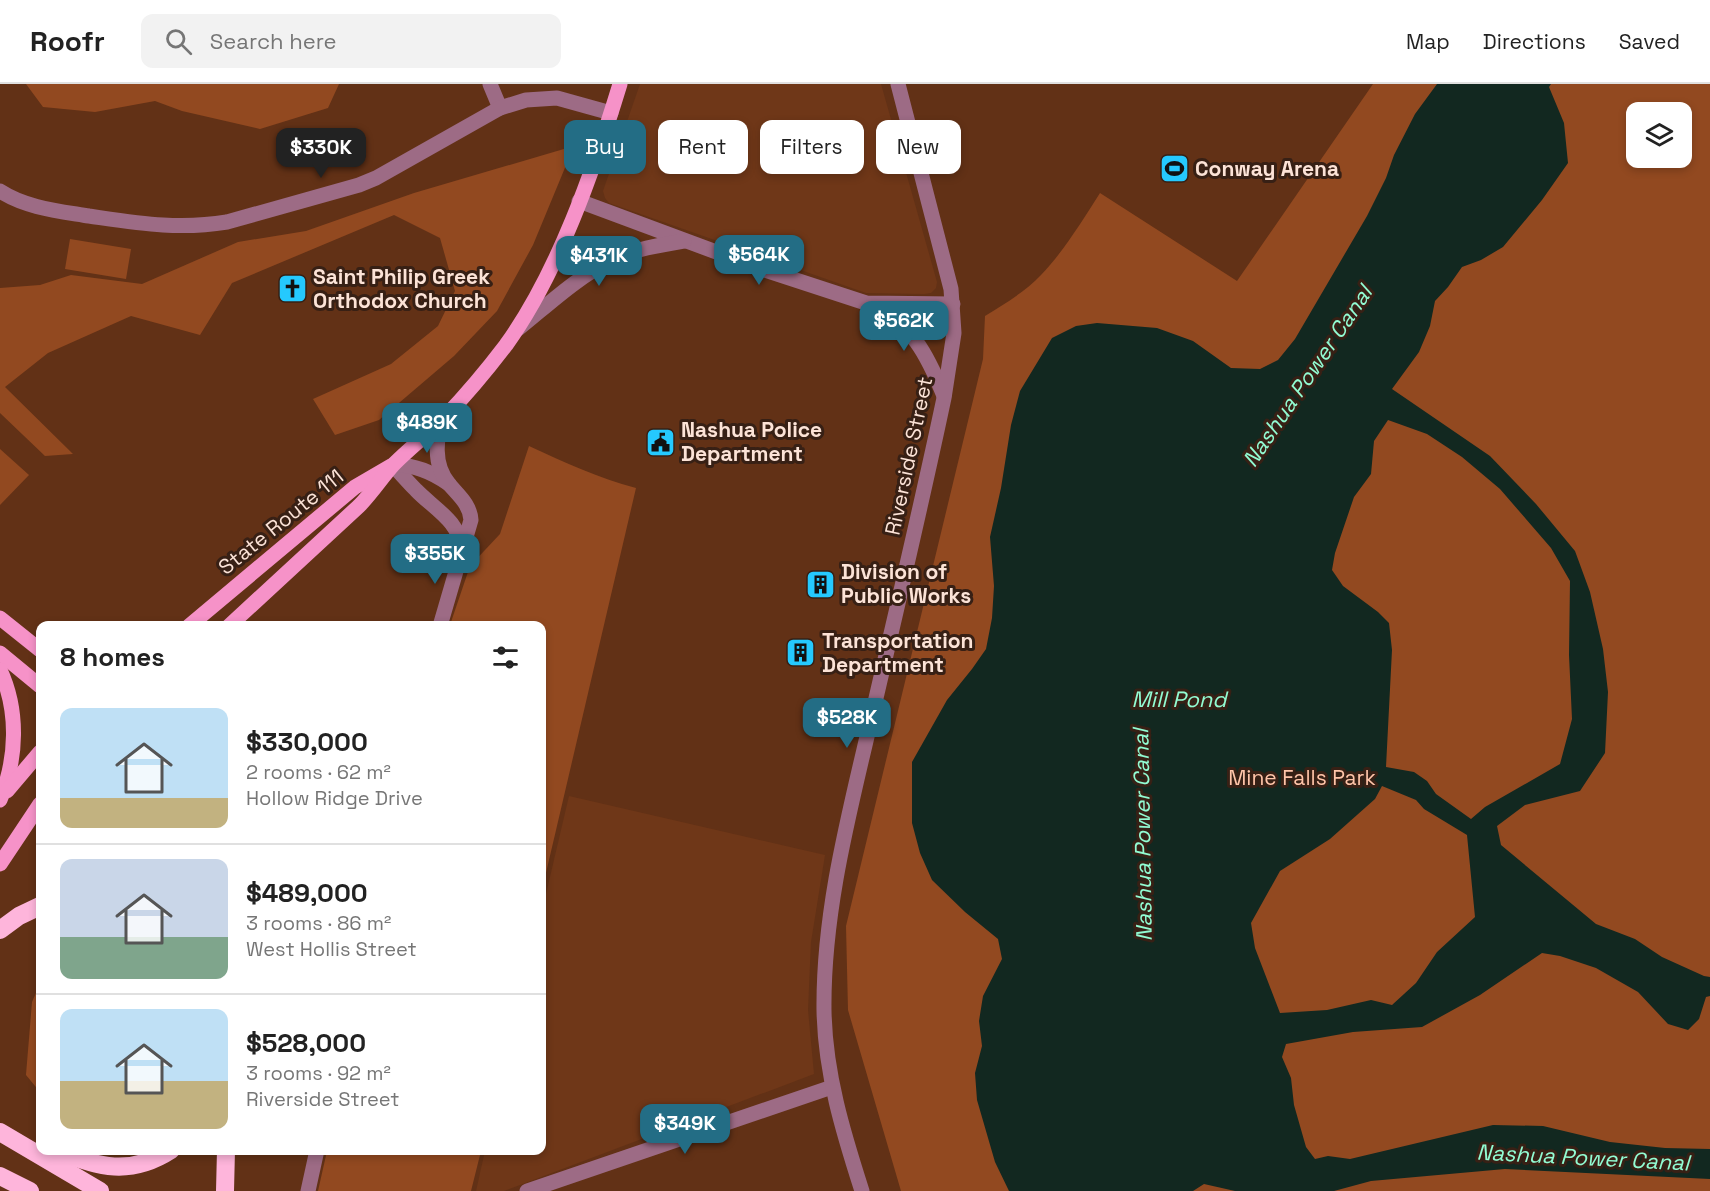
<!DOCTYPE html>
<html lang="en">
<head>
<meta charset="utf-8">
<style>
  :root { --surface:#fff; --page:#f2f2f2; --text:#222; --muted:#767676; --line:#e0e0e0; --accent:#236d85 }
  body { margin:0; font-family:"Space Grotesk",sans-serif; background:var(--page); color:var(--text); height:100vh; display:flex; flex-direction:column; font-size:22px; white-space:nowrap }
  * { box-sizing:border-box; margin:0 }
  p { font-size:20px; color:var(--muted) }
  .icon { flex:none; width:33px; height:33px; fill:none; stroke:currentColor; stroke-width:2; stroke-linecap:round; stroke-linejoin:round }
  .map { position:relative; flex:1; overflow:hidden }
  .sheet { position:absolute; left:36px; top:537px; width:510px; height:534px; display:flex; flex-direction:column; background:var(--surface); border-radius:12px; box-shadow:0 3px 9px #0003 }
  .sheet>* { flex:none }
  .banner { position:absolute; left:564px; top:36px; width:570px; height:54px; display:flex; gap:12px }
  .controls { position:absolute; left:1626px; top:18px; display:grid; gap:12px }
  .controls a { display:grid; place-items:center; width:66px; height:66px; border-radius:12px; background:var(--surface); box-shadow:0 3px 9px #0003; font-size:30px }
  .price { position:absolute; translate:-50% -51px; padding:0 14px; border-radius:12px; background:var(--accent); color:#fff; font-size:20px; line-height:39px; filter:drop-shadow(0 2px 3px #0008) }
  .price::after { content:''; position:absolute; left:50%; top:36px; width:18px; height:14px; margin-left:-9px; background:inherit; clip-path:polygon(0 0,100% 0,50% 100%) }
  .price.on { background:#222; color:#fff }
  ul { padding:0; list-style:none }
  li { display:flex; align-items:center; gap:18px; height:150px; padding:0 24px }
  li+li { border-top:2px solid var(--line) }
  li span { display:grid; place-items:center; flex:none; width:168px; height:120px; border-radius:12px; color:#555 }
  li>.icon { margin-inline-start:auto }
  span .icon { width:72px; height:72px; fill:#fffc; stroke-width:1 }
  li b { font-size:26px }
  h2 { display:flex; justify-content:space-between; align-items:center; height:72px; padding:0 24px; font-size:26px }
  .chip { padding:0 21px; border-radius:12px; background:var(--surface); box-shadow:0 3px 9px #0003; font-size:21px; line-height:54px }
  .chip.on { background:var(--accent); color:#fff }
  header { display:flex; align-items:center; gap:36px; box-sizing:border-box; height:84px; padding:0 30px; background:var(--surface); border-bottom:2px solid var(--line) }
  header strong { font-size:28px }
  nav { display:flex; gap:33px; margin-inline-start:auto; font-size:21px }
  .search { width:420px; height:54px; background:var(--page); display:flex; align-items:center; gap:15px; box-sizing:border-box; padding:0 21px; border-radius:12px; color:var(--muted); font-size:22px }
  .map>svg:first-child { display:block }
  .built { fill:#6f3718 }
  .green { fill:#924920; fill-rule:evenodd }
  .water { fill:#122820; fill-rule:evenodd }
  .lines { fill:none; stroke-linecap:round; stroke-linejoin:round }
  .minor { stroke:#9d6b85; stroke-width:15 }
  .major { stroke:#f692c8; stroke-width:15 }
  .highway { stroke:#feb5db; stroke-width:18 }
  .labels { text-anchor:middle; stroke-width:6; stroke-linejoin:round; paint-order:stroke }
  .poi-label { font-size:21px; font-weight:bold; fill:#fce3d7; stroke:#372015; text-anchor:start }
  .street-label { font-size:21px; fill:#fce3d7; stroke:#372015 }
  .park-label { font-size:21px; fill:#ffc5a9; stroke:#372015 }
  .water-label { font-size:22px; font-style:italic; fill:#92fcd3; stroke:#372015 }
</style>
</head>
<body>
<header>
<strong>Roofr</strong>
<div class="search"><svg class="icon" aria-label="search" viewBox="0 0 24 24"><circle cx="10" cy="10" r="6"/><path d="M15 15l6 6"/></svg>Search here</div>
<nav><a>Map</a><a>Directions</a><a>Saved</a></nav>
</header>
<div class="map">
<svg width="1710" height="1107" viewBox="0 0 1710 1107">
  <rect width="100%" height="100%" fill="#623116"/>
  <g class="built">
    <polygon points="640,0 881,0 937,198 936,204 931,209 924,210 866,209 609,119 605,114 603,107"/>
    <polygon points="569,712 825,771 811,858 810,880 808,926 814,990 504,1107 476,1107 485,1067 542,1066 542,827"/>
  </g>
  <g class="green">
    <polygon points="26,0 339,0 328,24 260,45 182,27 155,17 95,28 43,23"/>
    <path d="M1373,0H1710V1107H901L848,926L846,842L983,275L985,232C1004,220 1025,208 1041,191C1064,167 1082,137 1100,109L1237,197ZM1636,28H1682V74H1636Z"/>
    <polygon points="574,62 533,161 497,227 454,272 379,336 335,351 313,315 391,280 438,242 455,207 440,154 394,131 232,199 200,251 131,232 48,269 5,303 73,370 45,372 0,329 0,204 40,201 71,191 142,200 238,158 306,147 414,109"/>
    <polygon points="70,155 131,165 126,195 65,185"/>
    <path d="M529,362C564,378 598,394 636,404L542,806V542L450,541L470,482L500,450Z"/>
    <polygon points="0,365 29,391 0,421"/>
    <polygon points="40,900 40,1008 26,991 32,918"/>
    <polygon points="327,1067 327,1066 481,1067 471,1107 318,1107"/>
  </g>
  <path class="water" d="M1437,0H1551L1549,3L1564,39L1568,79L1542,116L1503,163L1481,176L1462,183L1448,203L1435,217L1430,242L1419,268L1392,305L1490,372L1536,420L1575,467L1590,508L1603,565L1608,608L1605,669L1580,707L1525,721L1497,742L1501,761L1596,840L1635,855L1662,873L1704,892L1710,893V912L1706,913L1699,935L1688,946L1668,940L1638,908L1596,884L1560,872L1542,869L1480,911L1422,943L1353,948L1286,960L1282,973L1291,994L1294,1021L1306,1063L1315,1075L1328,1072L1350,1075L1493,1041L1543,1042L1610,1058L1665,1064L1710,1065V1095L1505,1085L1371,1097L1334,1107H1235L1204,1100L1193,1107H1009L995,1078L977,1016L975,989L982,962L979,937L983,912L1002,875L998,855L965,828L932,796L920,769L912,739V678L947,616L972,585L986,565L992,534L994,502L990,453L1001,404L1011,341L1020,307L1052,254L1076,242L1097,239L1157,244L1193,257L1231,284L1260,285L1278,276L1295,255L1367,132L1386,94L1394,71L1415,30ZM1388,336L1427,350L1462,373L1500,405L1551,464L1570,497L1569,571L1572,635L1560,680L1485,723L1471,735L1436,710L1427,697L1414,688L1386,683L1392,566L1389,539L1378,528L1343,502L1332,486L1335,469L1354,413L1371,390L1374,357ZM1382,702L1416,716L1424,725L1467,751L1475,833L1437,868L1416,899L1392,921L1371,916L1327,926L1280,929L1255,864L1251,839L1280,787L1330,755L1375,715Z"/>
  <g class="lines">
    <g class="minor">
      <polyline points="490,0 500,24"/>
      <path d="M0,107C26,124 59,127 89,132C138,139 178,146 227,138L359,101L376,94L500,24L526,16L557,14L611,29"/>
      <polyline points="579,117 762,185 866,219 953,220"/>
      <path d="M869,220C912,240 927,270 944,312"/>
      <path d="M518,245C548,221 577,193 612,176C635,165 660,161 684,157"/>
      <path d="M393,381C401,390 408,398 416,406C433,424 461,438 461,465"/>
      <path d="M393,381C414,380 432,388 449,400"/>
      <path d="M440,542L471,436C470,420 458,411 449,400C433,381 435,353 445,332"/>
      <polyline points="308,1107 317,1066"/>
      <polyline points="527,1107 832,1003"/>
      <path d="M862,1107C843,1048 825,989 824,926C823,829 848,734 870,640C895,532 921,423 944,314L954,249L951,205L898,0"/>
    </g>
    <g class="major">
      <polyline points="0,534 40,566"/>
      <polyline points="189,542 355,403 391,382"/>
      <path d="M229,542L359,422C372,409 382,393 394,380C410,364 428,350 444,334C466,311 487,286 506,261C558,189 594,85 620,0"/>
      <polyline points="0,569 40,602"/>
      <path d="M0,586C19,627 17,675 0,716"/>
      <polyline points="7,707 40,668"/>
      <polyline points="0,780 40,720"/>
    </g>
    <g class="highway">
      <polyline points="0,846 19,832 40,822"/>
      <polyline points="0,1048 100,1107"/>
      <path d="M57,1066C98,1084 131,1092 171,1066"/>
      <polyline points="0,1092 30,1107"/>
      <polyline points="225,1107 226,1066"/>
    </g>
  </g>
  <defs>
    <symbol id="stadium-square" viewBox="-11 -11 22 22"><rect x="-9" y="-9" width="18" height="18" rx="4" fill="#25c9fe" stroke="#372015"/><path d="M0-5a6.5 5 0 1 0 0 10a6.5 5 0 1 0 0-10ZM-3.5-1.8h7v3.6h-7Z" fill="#111"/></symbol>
    <symbol id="church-square" viewBox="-11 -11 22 22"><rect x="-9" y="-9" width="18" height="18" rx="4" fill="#25c9fe" stroke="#372015"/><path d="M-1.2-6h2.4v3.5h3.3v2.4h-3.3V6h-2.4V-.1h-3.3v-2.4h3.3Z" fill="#111"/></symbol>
    <symbol id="civic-square" viewBox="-11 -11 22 22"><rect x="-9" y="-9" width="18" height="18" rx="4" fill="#25c9fe" stroke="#372015"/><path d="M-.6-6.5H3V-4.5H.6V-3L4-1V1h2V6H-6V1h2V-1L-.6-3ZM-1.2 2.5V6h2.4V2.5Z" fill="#111"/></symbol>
    <symbol id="building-square" viewBox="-11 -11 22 22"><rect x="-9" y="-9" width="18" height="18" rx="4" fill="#25c9fe" stroke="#372015"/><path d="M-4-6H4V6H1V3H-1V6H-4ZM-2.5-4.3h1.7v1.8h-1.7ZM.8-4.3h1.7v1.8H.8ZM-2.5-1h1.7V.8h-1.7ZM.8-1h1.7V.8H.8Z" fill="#111"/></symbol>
  </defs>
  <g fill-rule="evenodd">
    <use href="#stadium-square" x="1158" y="68" width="33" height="33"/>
    <use href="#church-square" x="276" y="188" width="33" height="33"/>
    <use href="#civic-square" x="644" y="342" width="33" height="33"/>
    <use href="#building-square" x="804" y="484" width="33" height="33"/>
    <use href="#building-square" x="784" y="552" width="33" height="33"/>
  </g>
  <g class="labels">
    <g class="poi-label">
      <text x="1195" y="92">Conway Arena</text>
      <text x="313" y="200">Saint Philip Greek<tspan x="313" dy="24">Orthodox Church</tspan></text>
      <text x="681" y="353">Nashua Police<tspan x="681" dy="24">Department</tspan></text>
      <text x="841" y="495">Division of<tspan x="841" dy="24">Public Works</tspan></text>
      <text x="822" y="564">Transportation<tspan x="822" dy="24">Department</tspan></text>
    </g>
    <g class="street-label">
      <text transform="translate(909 372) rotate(-78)" y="7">Riverside Street</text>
      <text transform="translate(281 438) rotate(-39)" y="7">State Route 111</text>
    </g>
    <g class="park-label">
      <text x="1302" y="701">Mine Falls Park</text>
    </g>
    <g class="water-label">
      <text transform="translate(1307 292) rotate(-56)" y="8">Nashua Power Canal</text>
      <text x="1179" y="623">Mill Pond</text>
      <text transform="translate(1142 751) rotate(-91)" y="8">Nashua Power Canal</text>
      <text transform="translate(1583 1073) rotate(3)" y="8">Nashua Power Canal</text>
    </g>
  </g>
</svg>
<div class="controls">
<a><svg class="icon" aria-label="layers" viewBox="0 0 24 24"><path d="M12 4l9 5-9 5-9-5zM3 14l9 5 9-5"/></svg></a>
</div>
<b class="price on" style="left:321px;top:95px">$330K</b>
<b class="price" style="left:759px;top:202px">$564K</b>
<b class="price" style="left:599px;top:203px">$431K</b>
<b class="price" style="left:904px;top:268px">$562K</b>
<b class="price" style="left:427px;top:370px">$489K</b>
<b class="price" style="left:435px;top:501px">$355K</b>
<b class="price" style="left:847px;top:665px">$528K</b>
<b class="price" style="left:685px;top:1071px">$349K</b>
<div class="banner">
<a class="chip on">Buy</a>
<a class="chip">Rent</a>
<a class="chip">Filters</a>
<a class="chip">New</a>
</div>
<section class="sheet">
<h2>8 homes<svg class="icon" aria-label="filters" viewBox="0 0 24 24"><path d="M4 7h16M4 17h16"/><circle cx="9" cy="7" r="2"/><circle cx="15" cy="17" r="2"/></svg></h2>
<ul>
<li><span style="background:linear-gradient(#bfe0f5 75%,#c2b280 0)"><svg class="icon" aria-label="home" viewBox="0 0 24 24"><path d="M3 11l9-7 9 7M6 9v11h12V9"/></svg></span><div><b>$330,000</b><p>2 rooms · 62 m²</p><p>Hollow Ridge Drive</p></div></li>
<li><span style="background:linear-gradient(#c9d6e8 65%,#7fa58c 0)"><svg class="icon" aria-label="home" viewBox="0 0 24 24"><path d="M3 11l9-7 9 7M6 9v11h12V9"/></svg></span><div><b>$489,000</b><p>3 rooms · 86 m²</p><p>West Hollis Street</p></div></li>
<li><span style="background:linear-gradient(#bfe0f5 60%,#c2b280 0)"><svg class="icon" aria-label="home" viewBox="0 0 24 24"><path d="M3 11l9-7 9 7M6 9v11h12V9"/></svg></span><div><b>$528,000</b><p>3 rooms · 92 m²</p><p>Riverside Street</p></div></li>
</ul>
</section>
</div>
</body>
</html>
